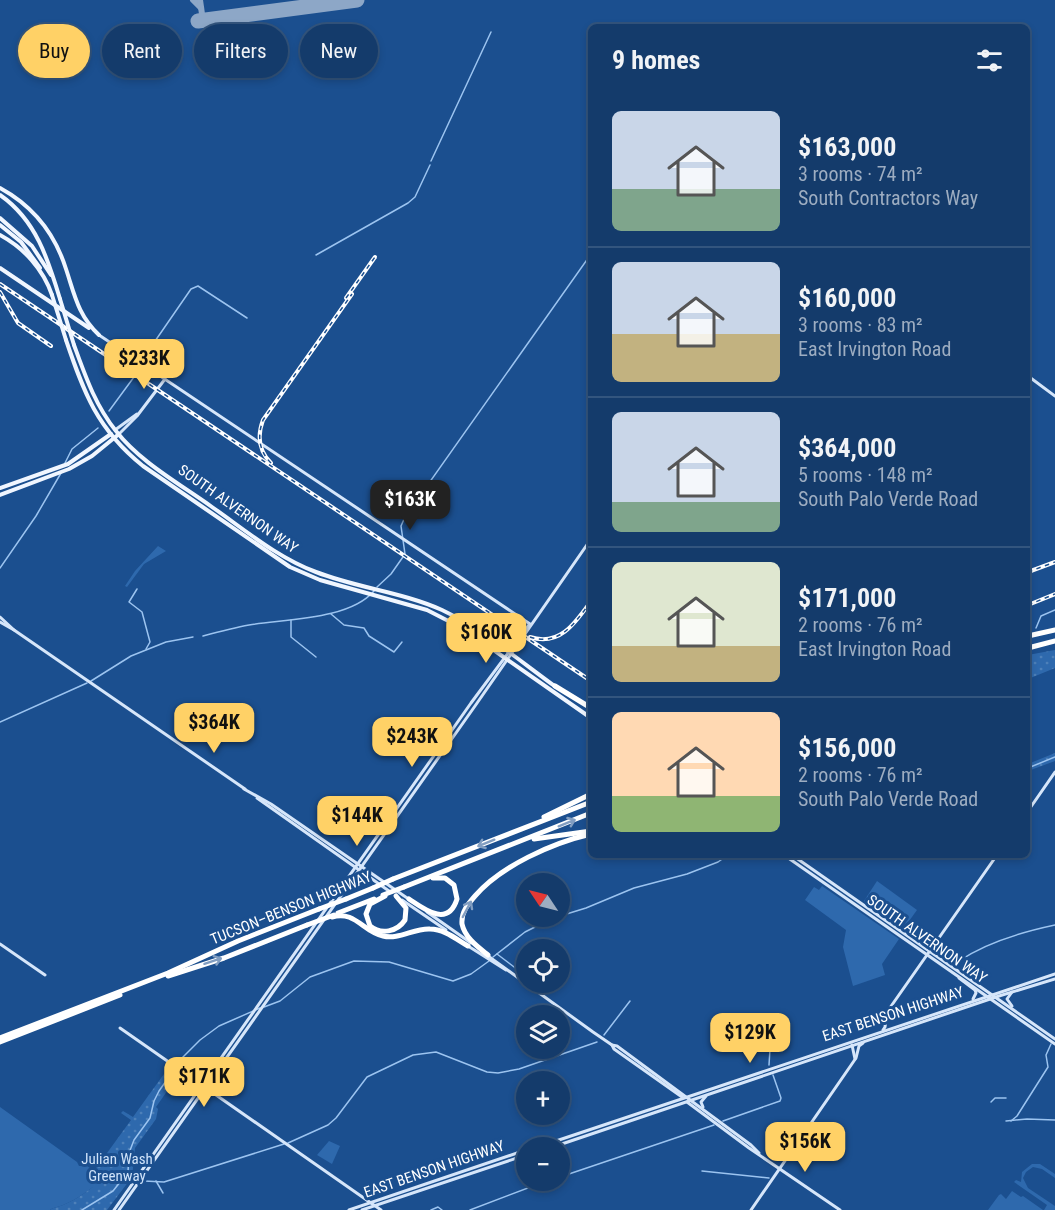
<!DOCTYPE html>
<html lang="en">
<head>
<meta charset="utf-8">
<style>
  :root { --surface:#143b6b; --page:#214673; --text:#f1f3f6; --muted:#9dadc1; --line:#33557e; --accent:#ffd166 }
  body { margin:0; font-family:"Roboto Condensed",sans-serif; background:var(--page); color:var(--text); height:100vh; display:flex; flex-direction:column; font-size:22px; white-space:nowrap }
  * { box-sizing:border-box; margin:0 }
  p { font-size:20px; color:var(--muted) }
  .icon { flex:none; width:33px; height:33px; fill:none; stroke:currentColor; stroke-width:2; stroke-linecap:round; stroke-linejoin:round }
  .map { position:relative; flex:1; overflow:hidden }
  .side { position:absolute; left:588px; top:24px; width:442px; height:834px; display:flex; flex-direction:column; background:var(--surface); border-radius:9px; box-shadow:0 3px 9px #0003,0 0 0 2px var(--line) }
  .side>* { flex:none }
  .hud { position:absolute; left:18px; top:24px; width:480px; height:54px; display:flex; gap:12px }
  .needle { width:39px; rotate:305deg }
  .buttons { position:absolute; left:516px; top:873px; display:grid; gap:12px }
  .buttons a { display:grid; place-items:center; width:54px; height:54px; border-radius:50%; background:var(--surface); box-shadow:0 3px 9px #0003,0 0 0 2px var(--line); font-size:30px }
  .price { position:absolute; translate:-50% -51px; padding:0 14px; border-radius:12px; background:var(--accent); color:#111; font-size:20px; line-height:39px; filter:drop-shadow(0 2px 3px #0008) }
  .price::after { content:''; position:absolute; left:50%; top:36px; width:18px; height:14px; margin-left:-9px; background:inherit; clip-path:polygon(0 0,100% 0,50% 100%) }
  .price.current { background:#222; color:#fff }
  ul { padding:0; list-style:none }
  li { display:flex; align-items:center; gap:18px; height:150px; padding:0 24px }
  li+li { border-top:2px solid var(--line) }
  li span { display:grid; place-items:center; flex:none; width:168px; height:120px; border-radius:9px; color:#555 }
  li>.icon { margin-inline-start:auto }
  span .icon { width:72px; height:72px; fill:#fffc; stroke-width:1 }
  li b { font-size:26px }
  h2 { display:flex; justify-content:space-between; align-items:center; height:72px; padding:0 24px; font-size:26px }
  .chip { padding:0 21px; border-radius:27px; background:var(--surface); box-shadow:0 3px 9px #0003,0 0 0 2px var(--line); font-size:21px; line-height:54px }
  .chip.current { background:var(--accent); color:#111 }
  .map>svg:first-child { display:block }
  .grass { fill:#2e69ad }
  .park { fill:url(#park-dots) }
  .lines { fill:none; stroke-linecap:round; stroke-linejoin:round }
  .stream { stroke:#9cc4f0; stroke-width:1.5 }
  .taxiway { stroke:#8da7c7; stroke-width:6 }
  .runway { stroke:#8da7c7; stroke-width:15 }
  .secondary { stroke:#d6e6fa; stroke-width:3 }
  .primary { stroke:#f0f6ff; stroke-width:4 }
  .highway { stroke:#fff; stroke-width:5 }
  .rail-casing { stroke:#fff; stroke-width:4 }
  .rail { stroke:#1b4f8f; stroke-width:1.5; stroke-dasharray:4.5; stroke-linecap:butt }
  .primary-bridge { stroke:#f0f6ff; stroke-width:4 }
  .highway-bridge { stroke:#fff; stroke-width:5 }
  .oneway { stroke:#829ec1 }
  .labels { text-anchor:middle; stroke-width:6; stroke-linejoin:round; paint-order:stroke }
  .street-label { font-size:15px; fill:#fff; stroke:#1b4f8f }
  .park-label { font-size:15px; fill:#cfe3fa; stroke:#1b4f8f }
</style>
</head>
<body>
<div class="map">
<svg width="1055" height="1210" viewBox="0 0 1055 1210">
  <defs>
    <pattern id="park-dots" width="8" height="8" patternUnits="userSpaceOnUse" patternTransform="scale(1.5)"><rect width="8" height="8" fill="#2e69ad"/><path d="M2 2h.1M6 6h.1" fill="none" stroke="#4d80b9" stroke-width="1.8" stroke-linecap="round"/></pattern>
  </defs>
  <rect width="100%" height="100%" fill="#1b4f8f"/>
  <g class="grass">
    <polygon points="158,546 166,551 144,564 127,587 125,586 135,571"/>
    <polygon points="877,881 917,910 904,928 864,901"/>
    <polygon points="822,886 899,939 882,964 885,975 853,986 843,947 846,930 805,900 814,887 819,890"/>
    <path d="M0,1107L77,1162L79,1166H87L105,1178C92,1188 78,1199 63,1205C58,1207 54,1207 50,1210H0Z"/>
    <polygon points="329,1141 340,1146 332,1164 317,1155"/>
    <polygon points="1032,1164 1040,1164 1055,1174 1055,1178 1042,1169 1033,1167 1026,1172 1023,1178 1028,1188 1055,1206 1055,1210 1044,1210 1047,1205 1014,1182 1016,1180 1021,1182 1022,1172"/>
    <polygon points="1012,1191 1021,1197 1023,1196 1043,1210 988,1210 999,1195 1001,1194 1006,1199"/>
  </g>
  <g class="park">
    <polygon points="1055,650 1055,668 1028,679 1028,655"/>
    <polygon points="1055,753 1055,761 1028,771 1028,764"/>
    <path d="M169,1067L179,1074L156,1107L158,1109L156,1119L135,1148L132,1177L107,1210H50C54,1207 58,1207 63,1205C78,1199 92,1188 104,1178L94,1171L131,1120L121,1113L123,1111L133,1117Z"/>
  </g>
  <g class="lines">
    <g class="stream">
      <polyline points="431,161 491,32"/>
      <polyline points="316,255 408,203 415,197 430,165"/>
      <polyline points="142,360 191,289 198,286 247,318"/>
      <polyline points="136,374 139,365"/>
      <polyline points="109,411 134,377"/>
      <polyline points="65,463 72,449 98,428"/>
      <polyline points="0,568 36,516 61,473"/>
      <polyline points="377,587 391,574 405,554 401,526 405,517 591,254"/>
      <polyline points="137,589 129,602 142,612 150,642 146,649"/>
      <polyline points="331,614 344,625 364,628 369,636 394,652 402,642"/>
      <polyline points="291,620 291,637 316,657"/>
      <polyline points="1036,628 1041,616 1055,610"/>
      <path d="M203,636C218,632 233,628 249,625C285,619 349,620 374,591"/>
      <polyline points="1028,657 1029,653"/>
      <polyline points="91,681 131,656 166,642 193,637"/>
      <polyline points="0,722 87,683"/>
      <polyline points="1028,768 1055,757"/>
      <polyline points="560,916 586,908 634,888 687,874 718,862 728,855"/>
      <polyline points="940,953 951,961"/>
      <polyline points="497,954 526,976"/>
      <polyline points="493,957 525,932 557,916"/>
      <path d="M959,961C987,942 1022,932 1055,925"/>
      <polyline points="535,982 539,985"/>
      <polyline points="264,1007 280,1001 310,977 354,961 389,962 453,981 471,974 489,961"/>
      <polyline points="604,1035 630,1001"/>
      <polyline points="769,1065 770,1049"/>
      <polyline points="991,1102 995,1098 1006,1098"/>
      <polyline points="723,1121 780,1101 781,1098 773,1075"/>
      <polyline points="1006,1121 1027,1119 1055,1120"/>
      <polyline points="1011,1121 1017,1116 1048,1067 1046,1055 1051,1044"/>
      <polyline points="288,1143 328,1125 336,1118 367,1077 413,1055 436,1052 487,1072 498,1073 519,1069 597,1042"/>
      <polyline points="702,1171 769,1178"/>
      <polyline points="560,1177 714,1125"/>
      <polyline points="124,1180 164,1182 284,1144"/>
      <polyline points="156,1181 163,1193"/>
      <polyline points="82,1210 113,1191 128,1172 129,1153 134,1140 150,1118 154,1101 159,1091 183,1057 200,1040 219,1026 260,1008"/>
      <polyline points="431,1210 438,1207 442,1210"/>
      <polyline points="470,1210 549,1180"/>
    </g>
    <g class="taxiway">
      <polyline points="193,0 201,8"/>
      <polyline points="200,0 203,21"/>
    </g>
    <polyline class="runway" points="198,21 357,0"/>
    <g class="secondary">
      <polyline points="99,335 530,624"/>
      <polyline points="1028,376 1055,396"/>
      <polyline points="115,430 137,414"/>
      <polyline points="119,434 137,416 165,379"/>
      <polyline points="0,617 14,630"/>
      <polyline points="0,622 14,630 245,789"/>
      <polyline points="244,789 271,804 410,900"/>
      <polyline points="257,798 389,891"/>
      <polyline points="1028,811 1055,772"/>
      <polyline points="784,855 1055,1044"/>
      <polyline points="792,855 1055,1039"/>
      <polyline points="402,900 446,930"/>
      <polyline points="427,912 471,943"/>
      <polyline points="0,944 45,975"/>
      <polyline points="468,946 506,970"/>
      <polyline points="488,956 593,1032 612,1045 617,1046 751,1145 759,1153"/>
      <polyline points="959,978 975,990 976,993 973,999"/>
      <polyline points="1012,992 1007,999 1012,1006"/>
      <polyline points="120,1028 381,1210"/>
      <polyline points="883,1030 885,1027 887,1012 997,855"/>
      <polyline points="612,1045 614,1049 682,1097"/>
      <polyline points="852,1045 855,1059"/>
      <polyline points="687,1102 749,1148 840,1210"/>
      <polyline points="703,1107 701,1102 706,1096"/>
      <polyline points="535,1148 1055,974"/>
      <polyline points="550,1148 999,996 1055,979"/>
      <polyline points="114,1210 471,703 529,625"/>
      <polyline points="119,1210 475,706 591,539"/>
      <polyline points="349,1210 526,1150"/>
      <polyline points="362,1210 526,1155"/>
      <polyline points="751,1210 856,1058 859,1046 863,1043"/>
    </g>
    <g class="primary">
      <path d="M0,188C33,206 55,234 66,269C75,296 78,315 99,335"/>
      <path d="M0,195C36,220 48,259 60,299"/>
      <polyline points="0,218 32,246 51,275"/>
      <polyline points="0,225 21,242 40,268"/>
      <path d="M0,235C24,248 43,269 52,295"/>
      <polyline points="0,268 89,328"/>
      <path d="M66,340C84,393 97,429 143,466L290,567L320,580L427,610L462,628L591,718"/>
      <path d="M74,345C85,375 95,405 116,431C140,462 180,484 212,507C245,530 278,558 316,572C357,588 402,592 442,610C482,629 520,661 556,687"/>
      <polyline points="0,488 68,464 111,434"/>
      <polyline points="0,495 69,469 92,456 119,434"/>
    </g>
    <g class="highway">
      <polyline points="1028,636 1055,630"/>
      <polyline points="1028,648 1055,641"/>
      <polyline points="555,686 591,708"/>
      <polyline points="544,817 591,794"/>
      <polyline points="534,839 591,831"/>
      <polyline points="393,879 591,802"/>
      <polyline points="404,887 591,813"/>
      <path d="M385,896L370,904L366,914L370,926C381,935 397,932 405,920L406,908L396,896"/>
      <polyline points="346,899 373,888"/>
      <path d="M409,899C424,909 448,928 457,899L454,885L445,878H433"/>
      <polyline points="338,913 374,899"/>
      <path d="M332,917C355,910 363,932 383,936C399,940 414,928 430,929C444,929 456,939 468,946"/>
      <path d="M488,955C478,947 465,938 462,924C461,912 468,904 475,896C501,866 552,843 591,834"/>
      <polyline points="168,976 224,958 307,925"/>
      <polyline points="0,1038 168,973 238,941 319,909"/>
      <polyline points="0,1042 120,995"/>
    </g>
    <defs>
      <g id="rail">
        <polyline points="0,284 591,681"/>
        <polyline points="0,292 18,323 51,346"/>
        <polyline points="346,298 375,257"/>
        <path d="M271,463C259,451 257,436 263,420L352,294"/>
        <polyline points="1028,572 1055,562"/>
        <polyline points="1028,605 1055,594"/>
        <path d="M530,637C560,647 576,622 591,601"/>
      </g>
    </defs>
    <use href="#rail" class="rail-casing"/>
    <use href="#rail" class="rail"/>
    <g class="primary-bridge">
      <polyline points="52,295 66,340"/>
      <polyline points="60,299 74,345"/>
    </g>
    <g class="highway-bridge">
      <polyline points="373,888 393,879"/>
      <polyline points="383,895 404,887"/>
      <polyline points="319,909 346,899"/>
      <polyline points="307,925 334,915"/>
    </g>
  </g>
  <defs><path id="oneway-shaft" d="M-6 0H5M1.5-3L5.5 0L1.5 3" fill="none" stroke-width="1.6" stroke-linecap="round" stroke-linejoin="round" transform="scale(1.5)"/></defs>
  <g class="oneway">
    <use href="#oneway-shaft" transform="translate(567 823) rotate(-22)"/>
    <use href="#oneway-shaft" transform="translate(486 843) rotate(158)"/>
    <use href="#oneway-shaft" transform="translate(467 909) rotate(-62)"/>
    <use href="#oneway-shaft" transform="translate(213 961) rotate(-18)"/>
  </g>
  <g class="labels">
    <g class="street-label">
      <text transform="translate(238 509) rotate(35)" y="5">SOUTH ALVERNON WAY</text>
      <text transform="translate(291 908) rotate(-22)" y="5">TUCSON–BENSON HIGHWAY</text>
      <text transform="translate(927 939) rotate(35)" y="5">SOUTH ALVERNON WAY</text>
      <text transform="translate(893 1014) rotate(-18)" y="5">EAST BENSON HIGHWAY</text>
      <text transform="translate(434 1169) rotate(-19)" y="5">EAST BENSON HIGHWAY</text>
    </g>
    <g class="park-label">
      <text x="117" y="1164">Julian Wash<tspan x="117" dy="17">Greenway</tspan></text>
    </g>
  </g>
</svg>
<div class="buttons">
<a><svg class="needle" viewBox="-14 -14 28 28"><path d="M0-13l5 13h-10z" fill="#e53935"/><path d="M0 13l5-13h-10z" fill="#9dadc1"/></svg></a>
<a><svg class="icon" aria-label="locate" viewBox="0 0 24 24"><circle cx="12" cy="12" r="6"/><path d="M12 2v4M12 18v4M2 12h4M18 12h4"/></svg></a>
<a><svg class="icon" aria-label="layers" viewBox="0 0 24 24"><path d="M12 4l9 5-9 5-9-5zM3 14l9 5 9-5"/></svg></a>
<a>+</a>
<a>−</a>
</div>
<b class="price" style="left:144px;top:390px">$233K</b>
<b class="price current" style="left:410px;top:531px">$163K</b>
<b class="price" style="left:486px;top:664px">$160K</b>
<b class="price" style="left:214px;top:754px">$364K</b>
<b class="price" style="left:412px;top:768px">$243K</b>
<b class="price" style="left:357px;top:847px">$144K</b>
<b class="price" style="left:750px;top:1064px">$129K</b>
<b class="price" style="left:204px;top:1108px">$171K</b>
<b class="price" style="left:805px;top:1173px">$156K</b>
<div class="hud">
<a class="chip current">Buy</a>
<a class="chip">Rent</a>
<a class="chip">Filters</a>
<a class="chip">New</a>
</div>
<section class="side">
<h2>9 homes<svg class="icon" aria-label="filters" viewBox="0 0 24 24"><path d="M4 7h16M4 17h16"/><circle cx="9" cy="7" r="2"/><circle cx="15" cy="17" r="2"/></svg></h2>
<ul>
<li><span style="background:linear-gradient(#c9d6e8 65%,#7fa58c 0)"><svg class="icon" aria-label="home" viewBox="0 0 24 24"><path d="M3 11l9-7 9 7M6 9v11h12V9"/></svg></span><div><b>$163,000</b><p>3 rooms · 74 m²</p><p>South Contractors Way</p></div></li>
<li><span style="background:linear-gradient(#c9d6e8 60%,#c2b280 0)"><svg class="icon" aria-label="home" viewBox="0 0 24 24"><path d="M3 11l9-7 9 7M6 9v11h12V9"/></svg></span><div><b>$160,000</b><p>3 rooms · 83 m²</p><p>East Irvington Road</p></div></li>
<li><span style="background:linear-gradient(#c9d6e8 75%,#7fa58c 0)"><svg class="icon" aria-label="home" viewBox="0 0 24 24"><path d="M3 11l9-7 9 7M6 9v11h12V9"/></svg></span><div><b>$364,000</b><p>5 rooms · 148 m²</p><p>South Palo Verde Road</p></div></li>
<li><span style="background:linear-gradient(#dfe7d0 70%,#c2b280 0)"><svg class="icon" aria-label="home" viewBox="0 0 24 24"><path d="M3 11l9-7 9 7M6 9v11h12V9"/></svg></span><div><b>$171,000</b><p>2 rooms · 76 m²</p><p>East Irvington Road</p></div></li>
<li><span style="background:linear-gradient(#ffd9b3 70%,#8fb573 0)"><svg class="icon" aria-label="home" viewBox="0 0 24 24"><path d="M3 11l9-7 9 7M6 9v11h12V9"/></svg></span><div><b>$156,000</b><p>2 rooms · 76 m²</p><p>South Palo Verde Road</p></div></li>
</ul>
</section>
</div>
</body>
</html>
